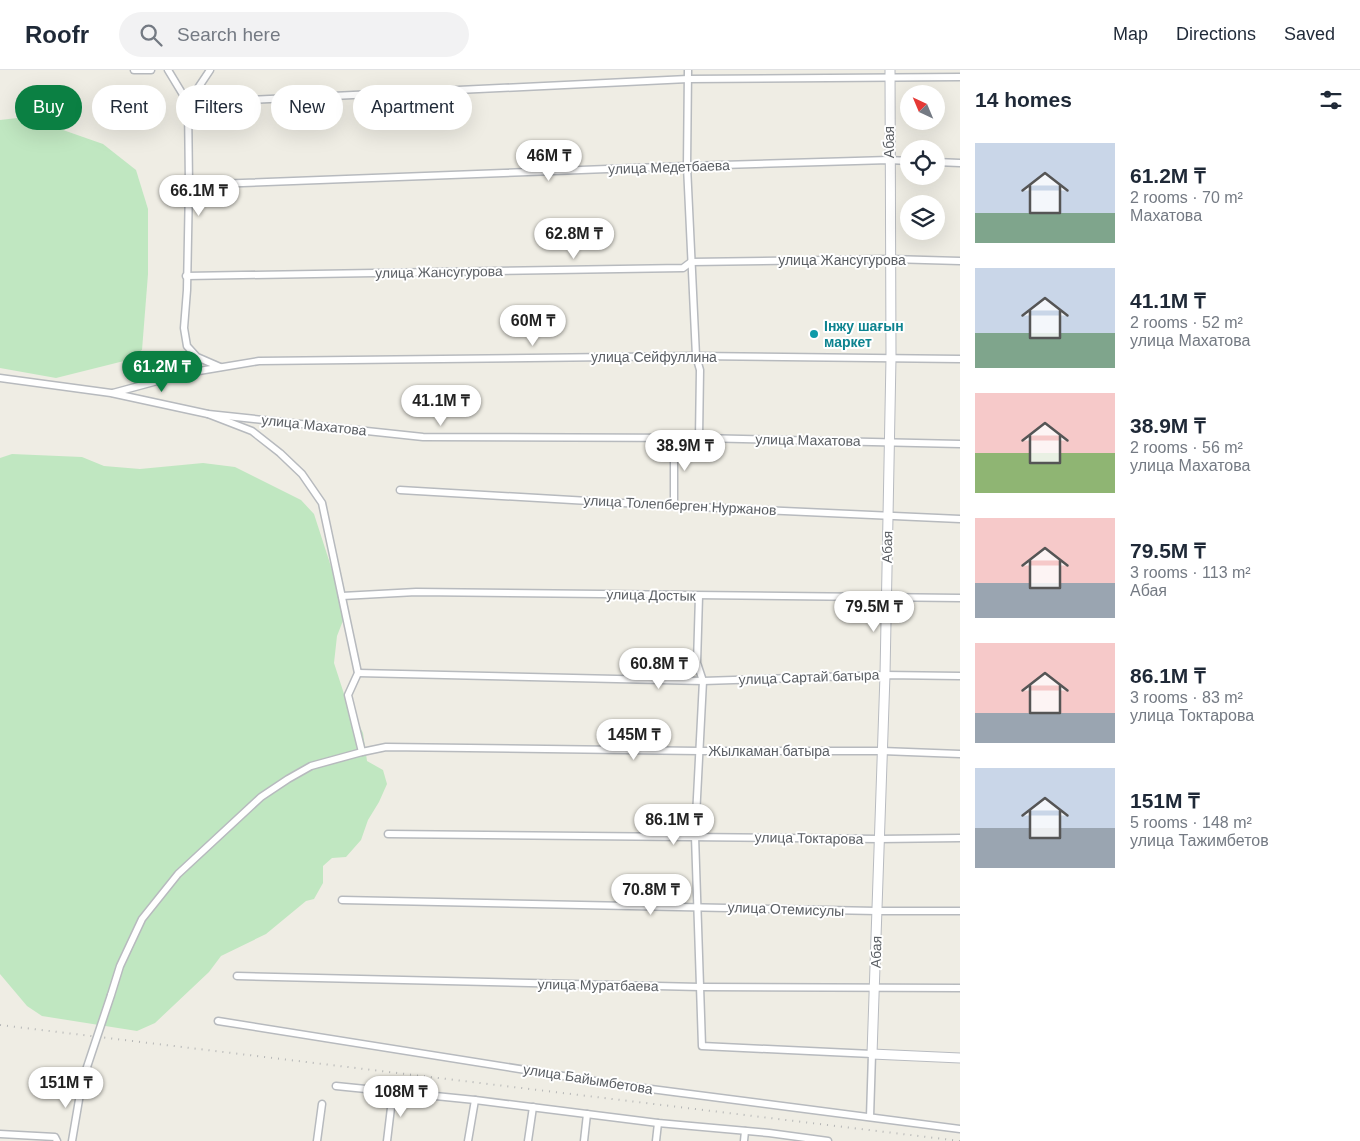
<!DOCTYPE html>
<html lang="en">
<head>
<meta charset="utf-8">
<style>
  :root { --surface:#fff; --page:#f2f2f3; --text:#1f2937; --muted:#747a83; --line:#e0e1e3; --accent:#0b8043 }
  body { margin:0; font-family:Arial,sans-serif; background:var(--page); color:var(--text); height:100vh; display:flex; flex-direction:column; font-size:19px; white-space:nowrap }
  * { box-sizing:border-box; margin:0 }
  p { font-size:16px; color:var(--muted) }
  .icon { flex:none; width:28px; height:28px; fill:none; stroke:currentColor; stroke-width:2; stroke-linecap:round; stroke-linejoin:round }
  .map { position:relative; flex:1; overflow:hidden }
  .side { display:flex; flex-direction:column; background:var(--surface); width:400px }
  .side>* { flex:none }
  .top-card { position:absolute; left:15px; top:15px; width:475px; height:45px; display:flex; gap:10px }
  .needle { width:32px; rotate:316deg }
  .buttons { position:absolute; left:900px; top:15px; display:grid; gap:10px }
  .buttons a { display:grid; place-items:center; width:45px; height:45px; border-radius:50%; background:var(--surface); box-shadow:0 5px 20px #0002; font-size:25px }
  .price { position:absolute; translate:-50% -42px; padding:0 11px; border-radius:18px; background:#fff; color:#222; font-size:16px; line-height:32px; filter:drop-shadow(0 1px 2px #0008) }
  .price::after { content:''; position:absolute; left:50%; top:30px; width:15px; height:11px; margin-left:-8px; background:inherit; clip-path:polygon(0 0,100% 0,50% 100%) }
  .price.on { background:var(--accent); color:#fff }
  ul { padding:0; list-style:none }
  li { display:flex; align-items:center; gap:15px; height:125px; padding:0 15px }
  li span { display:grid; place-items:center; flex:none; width:140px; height:100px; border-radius:0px; color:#555 }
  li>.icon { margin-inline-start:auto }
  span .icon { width:60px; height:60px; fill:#fffc; stroke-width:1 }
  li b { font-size:21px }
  h2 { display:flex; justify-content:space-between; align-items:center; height:60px; padding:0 15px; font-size:21px }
  .chip { padding:0 18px; border-radius:22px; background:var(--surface); box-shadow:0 5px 20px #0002; font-size:18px; line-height:45px }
  .chip.on { background:var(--accent); color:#fff }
  header { display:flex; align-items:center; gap:30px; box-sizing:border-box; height:70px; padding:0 25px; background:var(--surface); border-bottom:1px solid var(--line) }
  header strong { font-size:24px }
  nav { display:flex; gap:28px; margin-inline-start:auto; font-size:18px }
  .search { width:350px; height:45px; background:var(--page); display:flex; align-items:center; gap:12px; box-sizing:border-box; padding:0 18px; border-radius:28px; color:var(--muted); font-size:19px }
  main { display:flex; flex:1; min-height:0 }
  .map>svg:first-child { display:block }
  .green { fill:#c0e7c1 }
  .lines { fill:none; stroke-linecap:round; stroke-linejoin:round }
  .street-casing { stroke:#b7babe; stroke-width:9 }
  .secondary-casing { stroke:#b8bbc0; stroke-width:11 }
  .street { stroke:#fff; stroke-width:6 }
  .secondary { stroke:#fff; stroke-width:9 }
  .rail { stroke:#b5b6b6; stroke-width:2; stroke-dasharray:1 6; stroke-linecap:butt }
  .street-bridge-casing { stroke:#b7babe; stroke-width:9; stroke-linecap:butt }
  .street-bridge { stroke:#fff; stroke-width:6 }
  .culture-dot { fill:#0f9aa8; stroke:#fff; stroke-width:2 }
  .labels { text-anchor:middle; stroke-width:4; stroke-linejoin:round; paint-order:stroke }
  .street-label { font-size:14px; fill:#5c6065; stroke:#fff }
  .culture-label { font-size:14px; font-weight:bold; fill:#0d838f; stroke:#fff; text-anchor:start }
</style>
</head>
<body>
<header>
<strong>Roofr</strong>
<div class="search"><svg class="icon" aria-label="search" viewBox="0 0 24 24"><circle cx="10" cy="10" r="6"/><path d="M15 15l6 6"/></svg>Search here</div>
<nav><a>Map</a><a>Directions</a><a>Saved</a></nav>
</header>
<main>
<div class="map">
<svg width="960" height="1071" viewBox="0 0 960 1071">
  <rect width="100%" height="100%" fill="#efede4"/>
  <g class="green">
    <polygon points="26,47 103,74 136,100 148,139 148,204 142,280 124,291 56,308 0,298 0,50"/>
    <polygon points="12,384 82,387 104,396 140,399 203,393 235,397 301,430 314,444 346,543 337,566 334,593 345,627 363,663 367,691 383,700 387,714 379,732 368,750 361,770 346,787 332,788 323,796 323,813 314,829 306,831 266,864 221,886 209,902 155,953 137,961 42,946 27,936 0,904 0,388"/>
  </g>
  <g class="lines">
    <defs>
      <g id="street">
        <polyline points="134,0 151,0"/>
        <polyline points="168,0 188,33 189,115 187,220 184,258 187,276 197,287 220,297"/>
        <polyline points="688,0 687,96 696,286 700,300 699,368"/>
        <polyline points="188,33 688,9 960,7"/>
        <polyline points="188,33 210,0"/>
        <polyline points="936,92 960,93"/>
        <polyline points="189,115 687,96 889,90 909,91"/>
        <polyline points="186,206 683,198 691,192 890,189 960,191"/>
        <polyline points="0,308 111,323 208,344 423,367 699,368 960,374"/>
        <polyline points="113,323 187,303 259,291 696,286 960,289"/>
        <polyline points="208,344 252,361 280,383 302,404 322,433 358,603 348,625 362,682 386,677 699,681 882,681 960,684"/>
        <polyline points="400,420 674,436 960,449"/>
        <polyline points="674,436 674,368"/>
        <polyline points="342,526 416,522 960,528"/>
        <polyline points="699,526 697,593 703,611 695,766 702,976 872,984 870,1047"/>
        <polyline points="358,603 703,611 885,605 960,606"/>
        <polyline points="388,764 879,769 960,768"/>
        <polyline points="342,830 877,841 960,841"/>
        <polyline points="237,906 700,917 960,918"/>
        <polyline points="111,925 120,896 142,849 178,804 261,727 288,709 311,696 362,682"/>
        <polyline points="218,951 620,1015 960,1059"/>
        <polyline points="336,1016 475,1030 658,1053 769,1063 828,1071"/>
        <polyline points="0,1064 55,1067 57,1071"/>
        <polyline points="72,1071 82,1012"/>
        <polyline points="317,1071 322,1034"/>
        <polyline points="387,1071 393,1021"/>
        <polyline points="468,1071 475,1030"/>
        <polyline points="528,1071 533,1037"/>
        <polyline points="584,1071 587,1044"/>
        <polyline points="656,1071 658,1053"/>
        <polyline points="744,1071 745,1061"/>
      </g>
      <polyline id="secondary" points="890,0 891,288 885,605 872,984 960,988"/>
    </defs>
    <use href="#street" class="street-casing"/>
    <use href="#secondary" class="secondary-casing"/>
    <use href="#street" class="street"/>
    <use href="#secondary" class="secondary"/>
    <polyline class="rail" points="0,955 960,1071"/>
    <defs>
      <polyline id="street-bridge" points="82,1012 111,925"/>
    </defs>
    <use href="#street-bridge" class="street-bridge-casing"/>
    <use href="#street-bridge" class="street-bridge"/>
  </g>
  <circle class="culture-dot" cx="814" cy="264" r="5"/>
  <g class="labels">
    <g class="street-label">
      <text transform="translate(889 72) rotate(-90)" y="5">Абая</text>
      <text transform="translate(669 97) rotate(-2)" y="5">улица Медетбаева</text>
      <text x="842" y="195">улица Жансугурова</text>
      <text transform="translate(439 202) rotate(-1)" y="5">улица Жансугурова</text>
      <text x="654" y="292">улица Сейфуллина</text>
      <text transform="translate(314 355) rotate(6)" y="5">улица Махатова</text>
      <text transform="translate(808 370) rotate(1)" y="5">улица Махатова</text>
      <text transform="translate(680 435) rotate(3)" y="5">улица Толепберген Нуржанов</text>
      <text transform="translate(887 477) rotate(-89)" y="5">Абая</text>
      <text transform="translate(651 525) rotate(1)" y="5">улица Достык</text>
      <text transform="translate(809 607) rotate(-2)" y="5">улица Сартай батыра</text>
      <text x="769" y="686">Жылкаман батыра</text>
      <text transform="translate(809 768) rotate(1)" y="5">улица Токтарова</text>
      <text transform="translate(786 839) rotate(2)" y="5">улица Отемисулы</text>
      <text transform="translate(876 882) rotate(-88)" y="5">Абая</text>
      <text transform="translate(598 915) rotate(1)" y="5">улица Муратбаева</text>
      <text transform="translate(588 1009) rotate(9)" y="5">улица Байымбетова</text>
    </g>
    <g class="culture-label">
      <text x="824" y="261">Інжу шағын<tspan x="824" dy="16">маркет</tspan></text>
    </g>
  </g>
</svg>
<div class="buttons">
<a><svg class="needle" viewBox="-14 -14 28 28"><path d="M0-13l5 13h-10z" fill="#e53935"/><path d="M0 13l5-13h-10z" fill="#747a83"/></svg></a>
<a><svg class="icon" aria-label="locate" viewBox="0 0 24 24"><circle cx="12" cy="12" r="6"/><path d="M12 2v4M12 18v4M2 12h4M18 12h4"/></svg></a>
<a><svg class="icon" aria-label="layers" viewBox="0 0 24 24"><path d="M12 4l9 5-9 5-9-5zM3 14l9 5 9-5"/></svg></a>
</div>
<b class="price" style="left:549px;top:112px">46M ₸</b>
<b class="price" style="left:199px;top:147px">66.1M ₸</b>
<b class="price" style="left:574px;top:190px">62.8M ₸</b>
<b class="price" style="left:533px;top:277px">60M ₸</b>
<b class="price on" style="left:162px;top:323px">61.2M ₸</b>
<b class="price" style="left:441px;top:357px">41.1M ₸</b>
<b class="price" style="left:685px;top:402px">38.9M ₸</b>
<b class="price" style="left:874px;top:563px">79.5M ₸</b>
<b class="price" style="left:659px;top:620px">60.8M ₸</b>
<b class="price" style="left:634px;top:691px">145M ₸</b>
<b class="price" style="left:674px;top:776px">86.1M ₸</b>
<b class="price" style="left:651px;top:846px">70.8M ₸</b>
<b class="price" style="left:66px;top:1039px">151M ₸</b>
<b class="price" style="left:401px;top:1048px">108M ₸</b>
<div class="top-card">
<a class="chip on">Buy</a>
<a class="chip">Rent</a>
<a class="chip">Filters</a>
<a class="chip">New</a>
<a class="chip">Apartment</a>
</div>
</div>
<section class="side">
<h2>14 homes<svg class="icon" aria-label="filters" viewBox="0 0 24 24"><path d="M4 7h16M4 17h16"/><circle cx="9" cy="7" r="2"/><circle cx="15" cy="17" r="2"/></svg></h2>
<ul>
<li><span style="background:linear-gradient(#c9d6e8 70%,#7fa58c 0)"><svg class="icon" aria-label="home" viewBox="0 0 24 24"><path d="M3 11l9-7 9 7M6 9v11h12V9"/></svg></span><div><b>61.2M ₸</b><p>2 rooms · 70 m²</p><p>Махатова</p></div></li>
<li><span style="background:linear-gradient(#c9d6e8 65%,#7fa58c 0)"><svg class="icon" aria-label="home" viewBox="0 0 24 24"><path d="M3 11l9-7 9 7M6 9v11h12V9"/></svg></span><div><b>41.1M ₸</b><p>2 rooms · 52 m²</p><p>улица Махатова</p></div></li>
<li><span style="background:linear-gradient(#f6c9c9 60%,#8fb573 0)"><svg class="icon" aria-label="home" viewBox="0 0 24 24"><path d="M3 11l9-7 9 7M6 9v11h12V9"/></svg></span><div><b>38.9M ₸</b><p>2 rooms · 56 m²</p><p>улица Махатова</p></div></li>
<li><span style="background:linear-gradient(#f6c9c9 65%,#9aa5b1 0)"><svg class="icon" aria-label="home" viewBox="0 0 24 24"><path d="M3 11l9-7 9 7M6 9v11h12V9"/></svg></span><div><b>79.5M ₸</b><p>3 rooms · 113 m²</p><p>Абая</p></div></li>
<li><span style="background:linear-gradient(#f6c9c9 70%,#9aa5b1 0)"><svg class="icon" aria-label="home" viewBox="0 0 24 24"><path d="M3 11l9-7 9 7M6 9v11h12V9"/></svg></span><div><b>86.1M ₸</b><p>3 rooms · 83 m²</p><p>улица Токтарова</p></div></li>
<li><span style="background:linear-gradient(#c9d6e8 60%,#9aa5b1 0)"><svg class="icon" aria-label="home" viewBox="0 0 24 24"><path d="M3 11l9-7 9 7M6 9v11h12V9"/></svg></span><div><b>151M ₸</b><p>5 rooms · 148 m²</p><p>улица Тажимбетов</p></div></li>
</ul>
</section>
</main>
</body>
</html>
